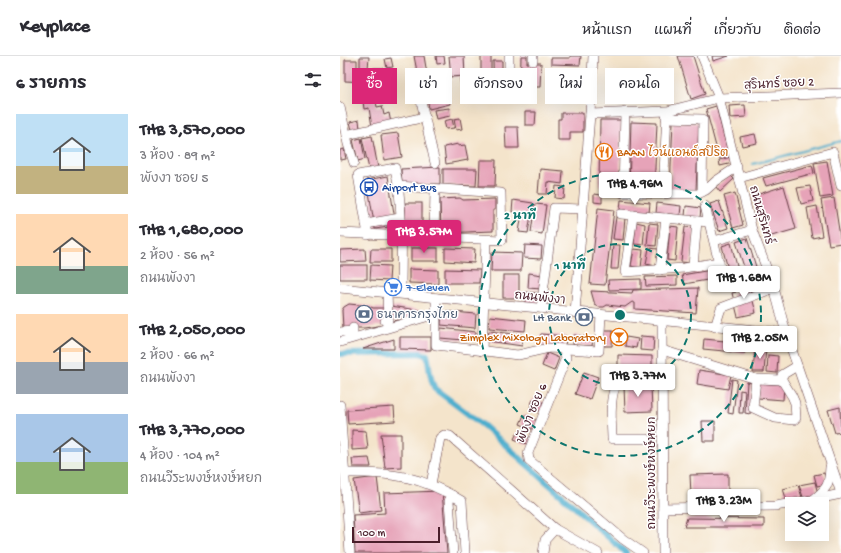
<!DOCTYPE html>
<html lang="th">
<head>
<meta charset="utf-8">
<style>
  :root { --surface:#fff; --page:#f2f2f3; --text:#2b2b33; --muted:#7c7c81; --line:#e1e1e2; --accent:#db2777 }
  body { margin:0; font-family:"Gochi Hand","Playpen Sans Thai",sans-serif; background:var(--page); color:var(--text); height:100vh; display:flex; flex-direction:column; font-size:15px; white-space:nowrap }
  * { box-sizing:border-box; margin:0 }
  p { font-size:13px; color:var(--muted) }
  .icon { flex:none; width:22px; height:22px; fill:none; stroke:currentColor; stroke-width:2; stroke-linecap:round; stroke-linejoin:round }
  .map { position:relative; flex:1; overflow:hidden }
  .details { display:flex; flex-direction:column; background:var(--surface); width:340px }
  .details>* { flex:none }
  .hud { position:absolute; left:12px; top:12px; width:380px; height:36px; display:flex; gap:8px }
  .fabs { position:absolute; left:445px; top:441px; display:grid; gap:8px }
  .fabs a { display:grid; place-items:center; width:44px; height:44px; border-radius:0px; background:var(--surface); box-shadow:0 4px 16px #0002; font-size:20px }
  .scale { position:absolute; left:12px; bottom:10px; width:88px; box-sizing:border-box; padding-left:4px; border:2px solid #4a1f2b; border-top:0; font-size:11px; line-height:14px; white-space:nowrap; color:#4a1f2b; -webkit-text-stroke:3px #fff; paint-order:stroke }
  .price { position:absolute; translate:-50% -34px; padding:0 9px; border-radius:4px; background:#fff; color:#222; font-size:13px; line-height:26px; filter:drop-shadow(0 1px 2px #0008) }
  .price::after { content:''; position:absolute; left:50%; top:24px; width:12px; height:9px; margin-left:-6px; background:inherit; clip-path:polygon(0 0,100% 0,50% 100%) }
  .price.on { background:var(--accent); color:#fff }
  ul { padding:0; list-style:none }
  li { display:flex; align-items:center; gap:12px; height:100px; padding:0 16px }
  li span { display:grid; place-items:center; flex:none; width:112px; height:80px; border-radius:0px; color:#555 }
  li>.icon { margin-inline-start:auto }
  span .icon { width:48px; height:48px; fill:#fffc; stroke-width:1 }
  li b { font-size:17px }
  h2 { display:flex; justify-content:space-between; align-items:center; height:48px; padding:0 16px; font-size:17px }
  .pill { padding:0 14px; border-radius:0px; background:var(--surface); box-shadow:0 4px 16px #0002; font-size:14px; line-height:36px }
  .pill.on { background:var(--accent); color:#fff }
  header { display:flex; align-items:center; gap:24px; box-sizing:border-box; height:56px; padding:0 20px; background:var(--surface); border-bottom:1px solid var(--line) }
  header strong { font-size:19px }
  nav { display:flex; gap:22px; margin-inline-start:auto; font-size:14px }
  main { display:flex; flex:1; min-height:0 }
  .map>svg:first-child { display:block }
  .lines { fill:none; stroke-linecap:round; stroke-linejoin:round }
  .stream { stroke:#4eaecd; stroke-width:2 }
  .canal { stroke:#4eaecd; stroke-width:6 }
  .building { fill:#e6a3b8 }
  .minor-casing { stroke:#643d43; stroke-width:10 }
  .minor { stroke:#fff; stroke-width:9 }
  .ring { fill:none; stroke:#0f766e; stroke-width:2; stroke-dasharray:7 5 }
  .labels { text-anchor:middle; stroke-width:3; stroke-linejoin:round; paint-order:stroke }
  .street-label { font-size:12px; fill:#4a1f2b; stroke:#fff }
  .food-label { font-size:12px; fill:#c56008; stroke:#fff; text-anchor:start }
  .transit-label { font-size:12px; fill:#164399; stroke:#fff; text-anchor:start }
  .shop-label { font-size:12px; fill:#366cbe; stroke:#fff; text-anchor:start }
  .service-label { font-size:12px; fill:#4e5e75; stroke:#fff; text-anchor:start }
  .centre { fill:#0f766e; stroke:#fff; stroke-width:2 }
  .ring-label { font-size:12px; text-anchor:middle; font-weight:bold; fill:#0f766e; stroke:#fff; stroke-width:3; stroke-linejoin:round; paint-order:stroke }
</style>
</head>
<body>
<header>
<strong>Keyplace</strong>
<nav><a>หน้าแรก</a><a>แผนที่</a><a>เกี่ยวกับ</a><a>ติดต่อ</a></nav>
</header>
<main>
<section class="details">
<h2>6 รายการ<svg class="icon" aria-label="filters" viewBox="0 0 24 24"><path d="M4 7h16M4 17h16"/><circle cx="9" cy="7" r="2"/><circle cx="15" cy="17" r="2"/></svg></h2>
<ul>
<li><span style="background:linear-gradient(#bfe0f5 65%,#c2b280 0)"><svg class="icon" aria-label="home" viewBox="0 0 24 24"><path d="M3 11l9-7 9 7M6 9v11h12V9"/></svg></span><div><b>THB 3,570,000</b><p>3 ห้อง · 89 m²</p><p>พังงา ซอย 5</p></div></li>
<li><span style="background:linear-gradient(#ffd9b3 65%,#7fa58c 0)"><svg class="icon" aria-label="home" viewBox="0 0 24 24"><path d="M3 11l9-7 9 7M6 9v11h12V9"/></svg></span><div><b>THB 1,680,000</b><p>2 ห้อง · 56 m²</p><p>ถนนพังงา</p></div></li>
<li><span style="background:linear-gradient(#ffd9b3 60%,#9aa5b1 0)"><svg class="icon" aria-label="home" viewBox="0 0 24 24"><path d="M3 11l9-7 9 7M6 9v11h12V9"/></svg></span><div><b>THB 2,050,000</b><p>2 ห้อง · 66 m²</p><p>ถนนพังงา</p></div></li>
<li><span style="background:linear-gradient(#a9c7e8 60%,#8fb573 0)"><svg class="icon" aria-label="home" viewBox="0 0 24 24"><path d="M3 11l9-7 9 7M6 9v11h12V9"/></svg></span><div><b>THB 3,770,000</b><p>4 ห้อง · 104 m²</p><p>ถนนวีระพงษ์หงษ์หยก</p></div></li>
</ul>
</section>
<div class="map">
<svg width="501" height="497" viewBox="0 0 501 497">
  <rect width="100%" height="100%" fill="#fff"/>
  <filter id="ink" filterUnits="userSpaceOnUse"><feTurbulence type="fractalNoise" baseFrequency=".025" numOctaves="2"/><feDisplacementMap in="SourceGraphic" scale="8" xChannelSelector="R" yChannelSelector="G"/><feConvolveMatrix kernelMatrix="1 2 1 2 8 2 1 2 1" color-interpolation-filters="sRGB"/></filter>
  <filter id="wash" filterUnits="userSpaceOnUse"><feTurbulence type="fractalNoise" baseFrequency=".012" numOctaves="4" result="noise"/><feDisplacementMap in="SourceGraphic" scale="16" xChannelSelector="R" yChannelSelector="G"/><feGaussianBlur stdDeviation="0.9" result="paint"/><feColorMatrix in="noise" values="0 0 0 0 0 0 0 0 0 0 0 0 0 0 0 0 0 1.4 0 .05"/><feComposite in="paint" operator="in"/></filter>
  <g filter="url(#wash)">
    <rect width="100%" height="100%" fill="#f4e4cb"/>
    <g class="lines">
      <polyline class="stream" points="413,108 501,85"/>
      <path class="canal" d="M0,298L80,297L87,299C90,311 89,322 95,333L144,370L286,497"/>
    </g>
    <g id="blocks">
      <g class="building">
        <polygon points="74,0 84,0 88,24 79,26"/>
        <polygon points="96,0 104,0 105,7 97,8"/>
        <polygon points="109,0 124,0 125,20 111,21"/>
        <polygon points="141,0 151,0 151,18 141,19"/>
        <polygon points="181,0 187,0 187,7 201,7 200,31 186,31 186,40 180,40"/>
        <polygon points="230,0 241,0 240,9 211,8 211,2 230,2"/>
        <polygon points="338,0 353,0 365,38 351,43"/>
        <polygon points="372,0 389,0 373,5"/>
        <polygon points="20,1 29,1 28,12 20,12"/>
        <polygon points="51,2 53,11 47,12 45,3"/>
        <polygon points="5,4 17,4 17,15 27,15 27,26 5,25"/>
        <polygon points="153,5 162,5 162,39 154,39"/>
        <rect x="34" y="12" width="9" height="15"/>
        <polygon points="224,13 237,14 237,25 224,25"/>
        <polygon points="105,19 110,48 89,53 86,33 92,32 91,26"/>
        <polygon points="126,22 127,32 121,33 120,23"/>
        <polygon points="212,25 232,26 231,35 212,34"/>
        <polygon points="136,29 137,42 129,43 128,30"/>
        <polygon points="34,35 37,51 42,50 44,59 49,57 51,67 32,71 29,52 24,53 22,37"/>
        <polygon points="405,49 406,61 390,62 389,50"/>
        <polygon points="376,50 389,100 379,102 366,53"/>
        <polygon points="109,52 110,60 96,63 94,54"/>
        <polygon points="185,56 196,56 195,69 185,69"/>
        <polygon points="221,57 243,57 243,76 230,76 230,84 218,84 218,63 221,63"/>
        <polygon points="120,62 122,73 116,74 114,63"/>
        <polygon points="112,63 114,72 106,73 104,65"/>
        <polygon points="19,64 20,73 12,74 10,66"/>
        <polygon points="260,64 281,64 280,137 259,129"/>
        <polygon points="291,66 317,67 314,134 289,133"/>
        <polygon points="333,66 359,67 356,134 330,133"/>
        <polygon points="165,71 178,71 179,92 166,92"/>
        <polygon points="58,77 62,101 44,104 41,79"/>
        <polygon points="415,78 417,87 402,90 400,81"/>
        <polygon points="32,80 38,112 29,113 22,82"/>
        <polygon points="21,82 25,103 18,105 13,84"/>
        <polygon points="118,88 118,90 125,89 128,104 106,108 104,91"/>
        <polygon points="4,93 6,103 0,104 0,94"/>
        <polygon points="391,101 393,107 380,110 379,104"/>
        <polygon points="140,104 156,104 155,130 139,130"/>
        <polygon points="487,105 493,140 480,142 474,107"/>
        <polygon points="472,109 474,117 426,130 423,122"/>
        <polygon points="100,111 100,128 62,130 61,113"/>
        <polygon points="103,113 137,113 136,130 103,129"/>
        <polygon points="200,113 223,115 222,128 208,126 207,138 198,138"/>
        <polygon points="390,119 394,123 380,136 376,131"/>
        <polygon points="48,120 56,170 35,173 27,124"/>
        <polygon points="216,130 225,131 224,143 215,142"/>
        <polygon points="444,130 456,173 428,181 416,139"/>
        <polygon points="470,130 473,145 461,148 457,132"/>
        <polygon points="395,137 403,169 393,172 384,140"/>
        <polygon points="254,138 262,139 262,147 254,146"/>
        <polygon points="120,142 123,144 155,143 155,154 153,154 153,175 101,177 100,143"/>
        <polygon points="494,142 501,187 489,189 481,144"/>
        <polygon points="173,144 193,147 188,177 179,176 182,157 172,156"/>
        <polygon points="281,144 310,147 309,157 280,154"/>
        <polygon points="379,145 388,172 379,175 370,148"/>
        <rect x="65" y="147" width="17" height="28"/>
        <polygon points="317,147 341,150 340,159 316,157"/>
        <polygon points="195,148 206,149 202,178 191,176"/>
        <polygon points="346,150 361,152 360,162 345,160"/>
        <polygon points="477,150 482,180 472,182 467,152"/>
        <polygon points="258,152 274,154 265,229 250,228"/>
        <polygon points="276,161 285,162 283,184 273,183"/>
        <polygon points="296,166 305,168 303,189 294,188"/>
        <polygon points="309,167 318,168 316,190 307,189"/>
        <polygon points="330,170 338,171 335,205 327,204"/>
        <polygon points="345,171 355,172 351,207 341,206"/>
        <polygon points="407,182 417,214 406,217 396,186"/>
        <polygon points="391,187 398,214 389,217 382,190"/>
        <polygon points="185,189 202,190 201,203 184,202"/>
        <polygon points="273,189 280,189 278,213 271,213"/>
        <rect x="71" y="192" width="27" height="13"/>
        <polygon points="105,192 135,193 134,207 105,205"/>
        <polygon points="309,192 318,193 316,210 306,208"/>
        <polygon points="25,193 26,205 0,206 0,194"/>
        <polygon points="31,193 51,193 51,206 30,206"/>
        <polygon points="294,193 303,194 301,212 291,210"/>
        <polygon points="152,196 182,197 181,215 151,215"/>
        <rect x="0" y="209" width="27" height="14"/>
        <polygon points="31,209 50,210 49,225 30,224"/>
        <polygon points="69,213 98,214 98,228 69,227"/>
        <polygon points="105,213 140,214 139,227 105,227"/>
        <polygon points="377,213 379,222 344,228 342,219"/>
        <polygon points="189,217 202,219 201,233 188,232"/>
        <rect x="163" y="219" width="16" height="23"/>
        <polygon points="337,220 337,229 306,230 305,221"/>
        <polygon points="301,223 301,233 269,234 268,224"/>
        <polygon points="408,225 416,257 398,261 392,237 396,236 394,228"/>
        <polygon points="358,232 356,257 295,253 295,247 292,246 285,251 267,249 264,251 259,251 255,249 251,235 292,237 293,234"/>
        <polygon points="186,236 199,237 198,248 185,247"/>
        <polygon points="9,248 29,250 33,252 46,252 45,269 24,272 3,272 2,254 4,251"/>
        <polygon points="51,250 84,255 85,259 52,265"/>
        <polygon points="102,255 136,258 135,272 101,269"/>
        <polygon points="150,260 186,264 185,275 149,272"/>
        <polygon points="101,272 136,276 135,285 100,282"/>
        <polygon points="264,274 273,274 272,290 262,290"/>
        <polygon points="149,275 183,279 182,290 148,285"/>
        <polygon points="201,278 226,280 225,291 199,289"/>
        <polygon points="234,279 253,282 252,290 233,289"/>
        <polygon points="301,280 314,281 313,295 300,294"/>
        <polygon points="60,281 91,281 91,294 60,293"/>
        <polygon points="286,281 298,283 296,292 285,290"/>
        <polygon points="54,283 54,293 23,293 35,289"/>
        <polygon points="364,283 406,287 405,297 363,293"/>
        <polygon points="415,293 426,293 424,316 413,316"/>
        <polygon points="207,297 219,302 214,315 202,310"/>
        <polygon points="278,299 312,300 312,319 278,318"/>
        <polygon points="428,299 438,300 437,317 427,316"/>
        <polygon points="359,314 391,319 388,333 357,328"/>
        <polygon points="244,316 258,321 250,343 235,338"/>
        <polygon points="392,323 397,324 393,358 388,357"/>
        <polygon points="407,326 412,327 410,358 405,357"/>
        <polygon points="419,327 444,329 443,344 418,342"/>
        <polygon points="311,329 312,355 285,356 284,330"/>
        <polygon points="400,334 405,335 403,357 399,357"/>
        <polygon points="193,343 205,347 202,356 190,352"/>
        <polygon points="54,351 55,365 8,368 7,354"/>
        <polygon points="500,351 501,376 495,377 488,354"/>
        <polygon points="184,359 198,365 194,374 180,368"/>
        <polygon points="362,365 375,365 375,385 363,385"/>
        <polygon points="12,374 26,375 28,393 12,394"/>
        <polygon points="177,377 192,383 189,389 174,383"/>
        <polygon points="41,378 61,378 61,411 45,412"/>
        <polygon points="29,402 31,411 13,411 12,403"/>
        <polygon points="484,417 487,428 477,430 474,419"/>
        <polygon points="388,418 388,439 351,439 350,419"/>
        <polygon points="37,421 41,454 19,457 14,424"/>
        <polygon points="475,426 478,438 463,441 459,429"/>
        <polygon points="458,429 462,441 447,445 443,433"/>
        <polygon points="102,435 107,497 15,497 13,459 45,457 44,437"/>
        <polygon points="347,462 424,463 424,471 344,471"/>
      </g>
    </g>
  </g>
  <g filter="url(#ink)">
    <use href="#blocks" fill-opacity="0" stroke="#643d43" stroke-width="1"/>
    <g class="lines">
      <defs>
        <g id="minor">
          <polyline points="169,0 169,38"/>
          <polyline points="193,0 193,5"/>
          <polyline points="362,0 379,42 412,174 434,232 446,277 501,437"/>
          <polyline points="79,36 95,107"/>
          <polyline points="0,51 8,88 14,107"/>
          <polyline points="285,56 283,137 358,138 366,134 376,125 397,111"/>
          <polyline points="250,58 327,55 379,42 501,37"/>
          <polyline points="326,62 363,63 362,136"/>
          <polyline points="6,79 85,61"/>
          <polyline points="399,122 493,96 501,130"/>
          <polyline points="323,137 327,57"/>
          <polyline points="365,150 380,211"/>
          <polyline points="281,158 369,166"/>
          <polyline points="293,159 285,216 344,212 379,206"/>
          <polyline points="26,168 60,162"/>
          <polyline points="0,177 162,184 161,137 58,130"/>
          <path d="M28,179L18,119L55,112C64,153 61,196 61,237"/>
          <polyline points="94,182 95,133"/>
          <polyline points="374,185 412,174"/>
          <polyline points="353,210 357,165"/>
          <polyline points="320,214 326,162"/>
          <polyline points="0,232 446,277"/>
          <polyline points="96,242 96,289 178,299 209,292 259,295 261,259"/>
          <polyline points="201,252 214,152 242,153"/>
          <polyline points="235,257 250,58 253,0"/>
          <polyline points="45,265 48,264 47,236"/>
          <polyline points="322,266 323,497"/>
          <polyline points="375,271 381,252 434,232"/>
          <polyline points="0,276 13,275 13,272"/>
          <polyline points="0,286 96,258"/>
          <polyline points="224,293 226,302 188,397 189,404 283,483 303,497"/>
          <polyline points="322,294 416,323 413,352 435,362 454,364 456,362 455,347 452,340 442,324 442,319 457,310"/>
          <polyline points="142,295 146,184"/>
          <polyline points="416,323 442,324"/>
          <polyline points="0,349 10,497"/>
          <path d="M307,383H272C272,370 267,331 281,325C286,323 315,324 322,323"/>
          <path d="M5,417C52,416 81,420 122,445L125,497"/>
          <polyline points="91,428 100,382 104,379 110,380 215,473 258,497"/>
          <polyline points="112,439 109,445 113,497"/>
          <path d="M473,444C488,431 489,430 490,411"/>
          <polyline points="323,452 435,450 472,444 501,438"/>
          <polyline points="203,497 205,484 215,473"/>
        </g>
      </defs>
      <use href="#minor" class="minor-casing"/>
      <use href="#minor" class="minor"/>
    </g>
  </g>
  <g class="ring">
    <circle cx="280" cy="259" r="71"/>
    <circle cx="280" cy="259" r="141"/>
  </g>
  <defs>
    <symbol id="restaurant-ring" viewBox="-11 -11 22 22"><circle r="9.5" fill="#fff" stroke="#e8710a" stroke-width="1.5"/><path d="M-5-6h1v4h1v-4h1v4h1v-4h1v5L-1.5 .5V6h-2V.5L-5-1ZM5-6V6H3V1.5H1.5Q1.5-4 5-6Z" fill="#e8710a"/></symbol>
    <symbol id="bus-ring" viewBox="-11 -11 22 22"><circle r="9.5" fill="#fff" stroke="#1a4fb4" stroke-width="1.5"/><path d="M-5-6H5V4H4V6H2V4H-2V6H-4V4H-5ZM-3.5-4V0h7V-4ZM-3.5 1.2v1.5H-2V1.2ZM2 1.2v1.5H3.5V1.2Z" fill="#1a4fb4"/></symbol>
    <symbol id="supermarket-ring" viewBox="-11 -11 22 22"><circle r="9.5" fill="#fff" stroke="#3f7fe0" stroke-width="1.5"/><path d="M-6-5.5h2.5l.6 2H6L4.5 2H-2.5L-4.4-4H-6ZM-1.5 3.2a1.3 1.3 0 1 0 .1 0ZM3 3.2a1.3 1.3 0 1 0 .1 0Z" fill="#3f7fe0"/></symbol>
    <symbol id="bank-ring" viewBox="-11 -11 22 22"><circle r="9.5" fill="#fff" stroke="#5c6f8a" stroke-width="1.5"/><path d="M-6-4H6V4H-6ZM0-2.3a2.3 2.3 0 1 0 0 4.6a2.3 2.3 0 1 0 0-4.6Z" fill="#5c6f8a"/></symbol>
    <symbol id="bar-ring" viewBox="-11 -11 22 22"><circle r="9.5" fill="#fff" stroke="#e8710a" stroke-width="1.5"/><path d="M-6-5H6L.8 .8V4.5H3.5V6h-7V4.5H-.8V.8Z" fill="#e8710a"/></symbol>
  </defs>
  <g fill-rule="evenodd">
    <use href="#restaurant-ring" x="254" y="86" width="20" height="20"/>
    <use href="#bus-ring" x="19" y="121" width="20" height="20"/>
    <use href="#supermarket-ring" x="43" y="221" width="20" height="20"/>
    <use href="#bank-ring" x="14" y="248" width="20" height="20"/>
    <use href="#bank-ring" x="234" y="251" width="20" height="20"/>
    <use href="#bar-ring" x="269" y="271" width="20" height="20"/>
  </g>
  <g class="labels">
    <g class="street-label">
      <text transform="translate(439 27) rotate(-3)" y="4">สุรินทร์ ซอย 2</text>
      <text transform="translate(422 159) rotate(74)" y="4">ถนนสุรินทร์</text>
      <text transform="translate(200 241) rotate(6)" y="4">ถนนพังงา</text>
      <text transform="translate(191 357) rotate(-68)" y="4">พังงา ซอย 6</text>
      <text transform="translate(311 417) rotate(-90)" y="4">ถนนวีระพงษ์หงษ์หยก</text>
    </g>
    <g class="food-label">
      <text x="277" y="100">BAAN ไวน์แอนด์สปิริต</text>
      <text x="266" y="285" text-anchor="end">Zimplex Mixology Laboratory</text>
    </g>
    <g class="transit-label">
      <text x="42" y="135">Airport Bus</text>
    </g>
    <g class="shop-label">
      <text x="66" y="235">7-Eleven</text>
    </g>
    <g class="service-label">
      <text x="37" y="262">ธนาคารกรุงไทย</text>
      <text x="231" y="265" text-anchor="end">LH Bank</text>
    </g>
  </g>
  <circle cx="280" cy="259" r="6" class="centre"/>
  <g class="ring-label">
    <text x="180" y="163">2 นาที</text>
    <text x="230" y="213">1 นาที</text>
  </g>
</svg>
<div class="fabs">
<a><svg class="icon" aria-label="layers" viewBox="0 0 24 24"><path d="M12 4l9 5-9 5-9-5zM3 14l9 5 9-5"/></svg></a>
</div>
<div class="scale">100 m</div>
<b class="price" style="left:295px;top:150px">THB 4.96M</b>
<b class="price on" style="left:84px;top:198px">THB 3.57M</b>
<b class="price" style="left:404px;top:244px">THB 1.68M</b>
<b class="price" style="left:420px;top:304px">THB 2.05M</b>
<b class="price" style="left:298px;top:342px">THB 3.77M</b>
<b class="price" style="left:384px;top:467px">THB 3.23M</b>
<div class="hud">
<a class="pill on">ซื้อ</a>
<a class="pill">เช่า</a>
<a class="pill">ตัวกรอง</a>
<a class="pill">ใหม่</a>
<a class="pill">คอนโด</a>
</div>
</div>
</main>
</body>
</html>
